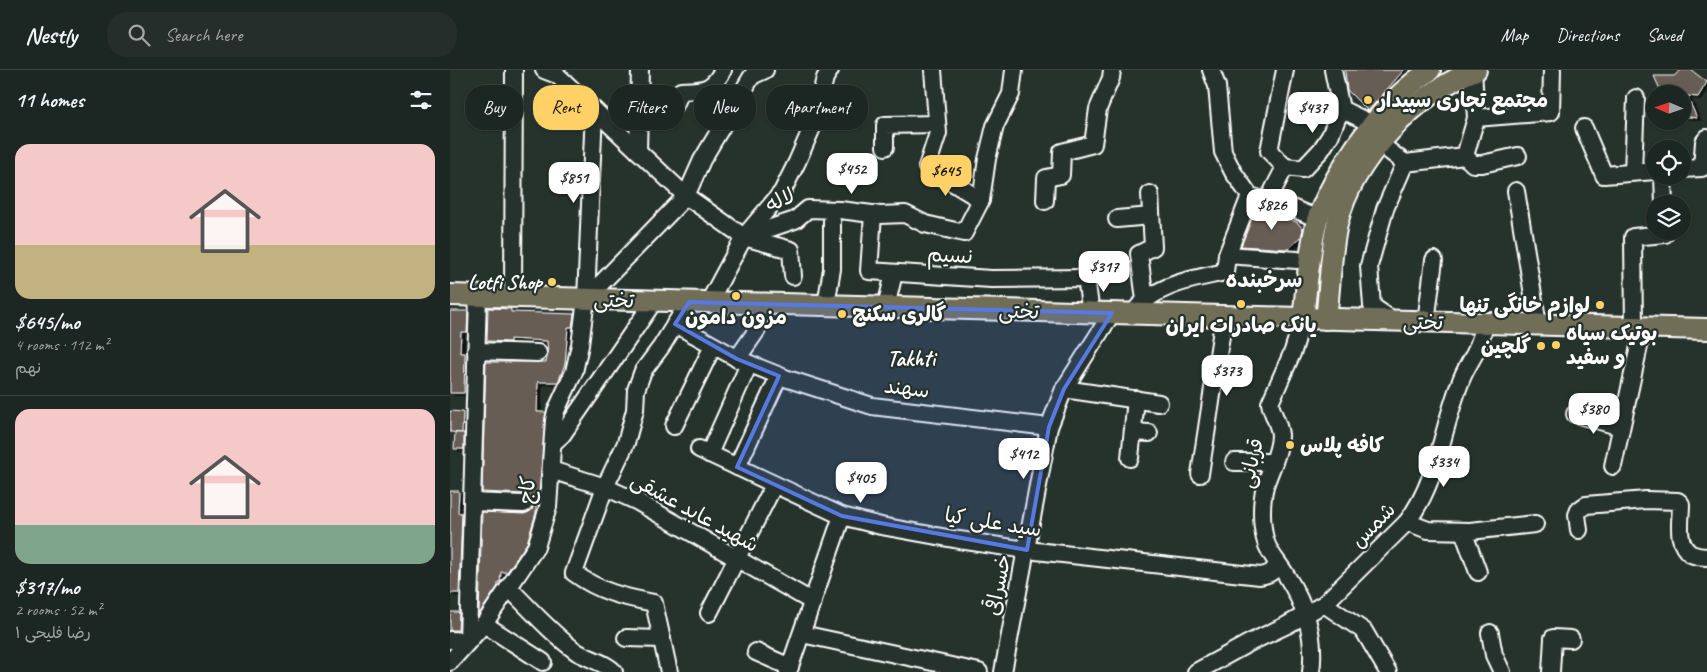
<!DOCTYPE html>
<html lang="en">
<head>
<meta charset="utf-8">
<style>
  :root { --surface:#1c2622; --page:#252e2a; --text:#f1f3f6; --muted:#a0a5a5; --line:#3a4340; --accent:#ffd166 }
  body { margin:0; font-family:Caveat,"Playpen Sans Arabic",sans-serif; background:var(--page); color:var(--text); height:100vh; display:flex; flex-direction:column; font-size:19px; white-space:nowrap }
  * { box-sizing:border-box; margin:0 }
  p { font-size:16px; color:var(--muted) }
  .icon { flex:none; width:28px; height:28px; fill:none; stroke:currentColor; stroke-width:2; stroke-linecap:round; stroke-linejoin:round }
  .map { position:relative; flex:1; overflow:hidden }
  .side { display:flex; flex-direction:column; background:var(--surface); width:450px }
  .side>* { flex:none }
  .guide { position:absolute; left:15px; top:15px; width:475px; height:45px; display:flex; gap:10px }
  .needle { width:32px; rotate:272deg }
  .fabs { position:absolute; left:1196px; top:15px; display:grid; gap:10px }
  .fabs a { display:grid; place-items:center; width:45px; height:45px; border-radius:50%; background:var(--surface); box-shadow:0 1px 4px #0004,0 0 0 1px var(--line); font-size:25px }
  .price { position:absolute; translate:-50% -42px; padding:0 11px; border-radius:10px; background:#fff; color:#222; font-size:16px; line-height:32px; filter:drop-shadow(0 1px 2px #0008) }
  .price::after { content:''; position:absolute; left:50%; top:30px; width:15px; height:11px; margin-left:-8px; background:inherit; clip-path:polygon(0 0,100% 0,50% 100%) }
  .price.on { background:var(--accent); color:#111 }
  ul { padding:0; list-style:none }
  li { display:grid; align-content:center; gap:10px; height:265px; padding:0 15px }
  li+li { border-top:1px solid var(--line) }
  li span { display:grid; place-items:center; height:155px; border-radius:15px; color:#555 }
  li>.icon { margin-inline-start:auto }
  span .icon { width:90px; height:90px; fill:#fffc; stroke-width:1 }
  li b { font-size:21px }
  h2 { display:flex; justify-content:space-between; align-items:center; height:60px; padding:0 15px; font-size:21px }
  .tag { padding:0 18px; border-radius:20px; background:var(--surface); box-shadow:0 1px 4px #0004,0 0 0 1px var(--line); font-size:18px; line-height:45px }
  .tag.on { background:var(--accent); color:#111 }
  header { display:flex; align-items:center; gap:30px; box-sizing:border-box; height:70px; padding:0 25px; background:var(--surface); border-bottom:1px solid var(--line) }
  header strong { font-size:24px }
  nav { display:flex; gap:28px; margin-inline-start:auto; font-size:18px }
  .search { width:350px; height:45px; background:var(--page); display:flex; align-items:center; gap:12px; box-sizing:border-box; padding:0 18px; border-radius:20px; color:var(--muted); font-size:19px }
  main { display:flex; flex:1; min-height:0 }
  .map>svg:first-child { display:block }
  .building { fill:#685d54; stroke:#fff; filter:url(#shadow) }
  .lines { fill:none; stroke-linecap:round; stroke-linejoin:round }
  .minor-casing { stroke:#fff; stroke-width:20 }
  .major-casing { stroke:#fff; stroke-width:24 }
  .minor { stroke:#26332d; stroke-width:16 }
  .major { stroke:#716e59; stroke-width:20 }
  .marked { fill:#567ae2; fill-opacity:0.2; stroke:#567ae2; stroke-width:4; stroke-linejoin:round }
  .poi-dot { fill:#ffd166; stroke:#26332d; stroke-width:2 }
  .labels { text-anchor:middle; stroke-width:4.5; stroke-linejoin:round; paint-order:stroke }
  .poi-label { font-size:21px; font-weight:bold; fill:#fff; stroke:#26332d; text-anchor:start }
  .street-label { font-size:21px; fill:#fff; stroke:#26332d }
  .neighbourhood-label { font-size:22px; font-weight:bold; fill:#fff; stroke:#26332d }
</style>
</head>
<body>
<header>
<strong>Nestly</strong>
<div class="search"><svg class="icon" aria-label="search" viewBox="0 0 24 24"><circle cx="10" cy="10" r="6"/><path d="M15 15l6 6"/></svg>Search here</div>
<nav><a>Map</a><a>Directions</a><a>Saved</a></nav>
</header>
<main>
<section class="side">
<h2>11 homes<svg class="icon" aria-label="filters" viewBox="0 0 24 24"><path d="M4 7h16M4 17h16"/><circle cx="9" cy="7" r="2"/><circle cx="15" cy="17" r="2"/></svg></h2>
<ul>
<li><span style="background:linear-gradient(#f6c9c9 65%,#c2b280 0)"><svg class="icon" aria-label="home" viewBox="0 0 24 24"><path d="M3 11l9-7 9 7M6 9v11h12V9"/></svg></span><div><b>$645/mo</b><p>4 rooms · 112 m²</p><p>نهم</p></div></li>
<li><span style="background:linear-gradient(#f6c9c9 75%,#7fa58c 0)"><svg class="icon" aria-label="home" viewBox="0 0 24 24"><path d="M3 11l9-7 9 7M6 9v11h12V9"/></svg></span><div><b>$317/mo</b><p>2 rooms · 52 m²</p><p>رضا فلیحی ۱</p></div></li>
</ul>
</section>
<div class="map">
<svg width="1257" height="602" viewBox="0 0 1257 602">
  <defs>
    <filter id="shadow"><feDropShadow dx="4" dy="2.5" stdDeviation="0" flood-color="#0009"/></filter>
  </defs>
  <rect width="100%" height="100%" fill="#26332d"/>
  <filter id="ink" filterUnits="userSpaceOnUse"><feTurbulence type="fractalNoise" baseFrequency=".02" numOctaves="2"/><feDisplacementMap in="SourceGraphic" scale="10" xChannelSelector="R" yChannelSelector="G"/><feConvolveMatrix kernelMatrix="1 2 1 2 8 2 1 2 1" color-interpolation-filters="sRGB"/></filter>
  <g filter="url(#ink)">
    <g class="building">
      <polygon points="895,0 954,0 918,41 897,20"/>
      <polygon points="1231,0 1241,0 1257,12 1248,27 1237,26 1247,48 1232,46 1232,24 1212,24 1204,6 1224,6"/>
      <polygon points="810,139 833,146 848,153 853,159 851,167 838,179 791,176 805,141"/>
      <polygon points="38,238 61,239 61,242 124,244 122,257 118,257 115,294 108,312 88,312 87,342 96,342 88,435 86,436 86,443 77,473 57,502 51,502 50,512 48,512 48,516 29,544 32,442 74,444 82,440 84,434 83,429 75,424 32,422 36,292 96,292 98,283 97,271 60,269 60,272 37,271"/>
      <polygon points="0,241 18,241 17,262 11,262 10,283 15,283 14,323 0,323"/>
      <polygon points="0,341 13,342 12,363 0,362"/>
      <polygon points="5,363 14,363 14,379 4,379"/>
      <polygon points="0,421 9,421 8,443 12,443 9,523 0,523"/>
      <polygon points="0,542 9,542 8,560 0,560"/>
    </g>
    <g class="lines">
      <defs>
        <g id="minor">
          <polyline points="94,0 107,5 236,126 294,167 341,180 343,206"/>
          <polyline points="483,0 488,63 477,97 531,130"/>
          <polyline points="761,0 767,16 773,82 783,102 800,126 842,138 868,149"/>
          <polyline points="883,0 891,39 922,54"/>
          <path d="M225,35L231,21C253,20 262,21 273,0"/>
          <polyline points="1026,48 1101,42 1102,0"/>
          <polyline points="1134,58 1154,105 1205,101"/>
          <polyline points="930,74 955,93"/>
          <polyline points="435,77 435,55 487,54"/>
          <polyline points="188,81 190,0"/>
          <polyline points="1015,86 1023,94 1032,94 1068,86"/>
          <polyline points="835,97 853,99 871,80 880,66 891,39"/>
          <polyline points="1232,99 1252,98 1254,72 1257,68"/>
          <polyline points="1183,102 1186,28"/>
          <polyline points="1213,106 1214,134"/>
          <polyline points="1066,121 1088,255"/>
          <polyline points="595,131 596,108 611,105 612,82 643,74 648,39 661,8 662,0"/>
          <polyline points="817,132 835,97 819,81 835,0"/>
          <polyline points="423,144 419,201 541,209 636,208 641,243"/>
          <polyline points="667,149 701,146"/>
          <polyline points="294,167 345,150 358,139 390,140 430,145 455,144 475,154 514,163 531,130 537,89 545,56 561,24 564,0"/>
          <polyline points="777,185 847,190"/>
          <polyline points="63,227 64,0"/>
          <polyline points="136,229 236,126 252,90 302,6 315,0"/>
          <polyline points="695,230 689,184 703,177 700,124"/>
          <polyline points="259,232 294,167 332,122 347,92 364,53 375,8 380,0"/>
          <polyline points="376,235 382,199 382,151"/>
          <polyline points="436,237 444,203"/>
          <path d="M682,244C686,239 691,234 696,230C718,212 749,208 775,202L777,185L800,126"/>
          <path d="M853,248L843,281L820,333C822,344 829,353 830,365C830,382 820,400 815,416C811,432 811,453 815,469C818,483 829,493 836,505C855,535 866,566 861,602"/>
          <polyline points="944,251 922,236 919,196 935,139 955,93 1015,86 1026,48 1023,1"/>
          <polyline points="976,252 984,190"/>
          <polyline points="225,254 290,290 335,308 422,336 599,357"/>
          <polyline points="1184,257 1183,167 1215,164 1215,161"/>
          <polyline points="26,281 88,283"/>
          <polyline points="287,289 307,260 310,244"/>
          <polyline points="614,319 709,333"/>
          <polyline points="1125,344 1171,357"/>
          <polyline points="224,356 263,276"/>
          <polyline points="683,362 699,363"/>
          <polyline points="103,373 112,365 204,231"/>
          <path d="M249,379L392,446L431,456L509,470L577,480L810,506C821,504 824,502 827,492"/>
          <polyline points="259,384 299,294"/>
          <polyline points="680,388 686,329"/>
          <polyline points="784,392 824,392"/>
          <polyline points="1163,396 1193,258"/>
          <polyline points="287,397 329,306"/>
          <polyline points="101,400 155,417 188,432 363,532"/>
          <polyline points="750,404 774,246"/>
          <polyline points="22,432 74,434"/>
          <polyline points="957,452 978,460 1020,461 1085,454"/>
          <path d="M1129,460L1127,445L1129,440L1136,435L1196,430L1228,431L1231,434C1231,449 1225,474 1241,484C1246,486 1252,487 1257,487"/>
          <polyline points="1013,461 1028,502"/>
          <path d="M59,518C80,539 103,565 127,582C137,588 158,594 164,602"/>
          <polyline points="874,534 914,561 938,602"/>
          <polyline points="259,543 324,415"/>
          <polyline points="34,554 93,592"/>
          <polyline points="1040,563 1044,585 1052,602"/>
          <polyline points="352,564 529,602"/>
          <polyline points="176,568 212,569"/>
          <polyline points="0,570 18,571"/>
          <polyline points="18,571 28,226"/>
          <polyline points="306,582 340,597"/>
          <polyline points="0,592 34,554 86,477 98,437 104,350 106,341 124,302 130,275 136,229 144,40"/>
          <path d="M219,602L204,533C173,527 150,522 124,503L155,417L176,373L185,340L186,320L193,301L211,277L239,232"/>
          <polyline points="338,602 392,446"/>
          <polyline points="553,602 599,357 614,319 662,243"/>
          <path d="M746,602L799,573L837,555L874,534L957,452C988,411 992,359 1010,313C1013,303 1019,294 1024,285C1029,275 1032,264 1036,253"/>
          <polyline points="1101,602 1103,568 1121,569"/>
        </g>
        <g id="major">
          <polyline points="0,225 1257,259"/>
          <path d="M853,248C857,216 859,182 867,150C872,136 879,122 886,109C910,66 940,28 980,0"/>
          <path d="M876,249C880,218 880,185 887,154C902,90 966,23 1026,0"/>
        </g>
      </defs>
      <use href="#minor" class="minor-casing"/>
      <use href="#major" class="major-casing"/>
      <use href="#minor" class="minor"/>
      <use href="#major" class="major"/>
    </g>
  </g>
  <path class="marked" d="M239,232L662,243L614,319L599,357L577,480L392,446L287,397L329,306L287,289L225,254Z"/>
  <g class="poi-dot">
    <circle cx="918" cy="30" r="5"/>
    <circle cx="102" cy="212" r="5"/>
    <circle cx="286" cy="226" r="5"/>
    <circle cx="791" cy="234" r="5"/>
    <circle cx="1150" cy="235" r="5"/>
    <circle cx="392" cy="244" r="5"/>
    <circle cx="1106" cy="275" r="5"/>
    <circle cx="1091" cy="276" r="5"/>
    <circle cx="840" cy="375" r="5"/>
  </g>
  <g class="labels">
    <g class="poi-label">
      <text x="928" y="37">مجتمع تجاری سپیدار</text>
      <text x="92" y="219" text-anchor="end">Lotfi Shop</text>
      <text x="1140" y="242" text-anchor="end">لوازم خانگی تنها</text>
      <text x="402" y="251">گالری سکنج</text>
      <text x="286" y="254" text-anchor="middle">مزون دامون</text>
      <text x="791" y="262" text-anchor="middle">یانک صادرات ایران</text>
      <text x="1116" y="270">بوتیک سیاه<tspan x="1116" dy="24">و سفید</tspan></text>
      <text x="1081" y="283" text-anchor="end">گلچین</text>
      <text x="850" y="382">کافه پلاس</text>
    </g>
    <g class="street-label">
      <text transform="translate(330 130) rotate(-24)" y="7">لاله</text>
      <text transform="translate(500 185) rotate(3)" y="7">نسیم</text>
      <text transform="translate(164 230) rotate(2)" y="7">تختی</text>
      <text transform="translate(569 241) rotate(2)" y="7">تختی</text>
      <text transform="translate(973 252) rotate(1)" y="7">تختی</text>
      <text transform="translate(457 318) rotate(7)" y="7">سهند</text>
      <text transform="translate(801 393) rotate(-77)" y="7">قربانی</text>
      <text transform="translate(77 420) rotate(-83)" y="7">کاج</text>
      <text transform="translate(245 442) rotate(29)" y="7">شهید عابد عشقی</text>
      <text transform="translate(543 452) rotate(9)" y="7">سید علی کیا</text>
      <text transform="translate(923 455) rotate(-46)" y="7">شمس</text>
      <text transform="translate(548 515) rotate(-79)" y="7">خسراقی</text>
    </g>
    <g class="neighbourhood-label">
      <text x="814" y="217">سرخبنده</text>
      <text x="461" y="296">Takhti</text>
    </g>
  </g>
</svg>
<div class="fabs">
<a><svg class="needle" viewBox="-14 -14 28 28"><path d="M0-13l5 13h-10z" fill="#e53935"/><path d="M0 13l5-13h-10z" fill="#a0a5a5"/></svg></a>
<a><svg class="icon" aria-label="locate" viewBox="0 0 24 24"><circle cx="12" cy="12" r="6"/><path d="M12 2v4M12 18v4M2 12h4M18 12h4"/></svg></a>
<a><svg class="icon" aria-label="layers" viewBox="0 0 24 24"><path d="M12 4l9 5-9 5-9-5zM3 14l9 5 9-5"/></svg></a>
</div>
<b class="price" style="left:863px;top:64px">$437</b>
<b class="price" style="left:402px;top:125px">$452</b>
<b class="price on" style="left:496px;top:127px">$645</b>
<b class="price" style="left:124px;top:134px">$851</b>
<b class="price" style="left:822px;top:161px">$826</b>
<b class="price" style="left:654px;top:223px">$317</b>
<b class="price" style="left:777px;top:327px">$373</b>
<b class="price" style="left:1144px;top:365px">$380</b>
<b class="price" style="left:574px;top:410px">$412</b>
<b class="price" style="left:994px;top:418px">$334</b>
<b class="price" style="left:411px;top:434px">$405</b>
<div class="guide">
<a class="tag">Buy</a>
<a class="tag on">Rent</a>
<a class="tag">Filters</a>
<a class="tag">New</a>
<a class="tag">Apartment</a>
</div>
</div>
</main>
</body>
</html>
